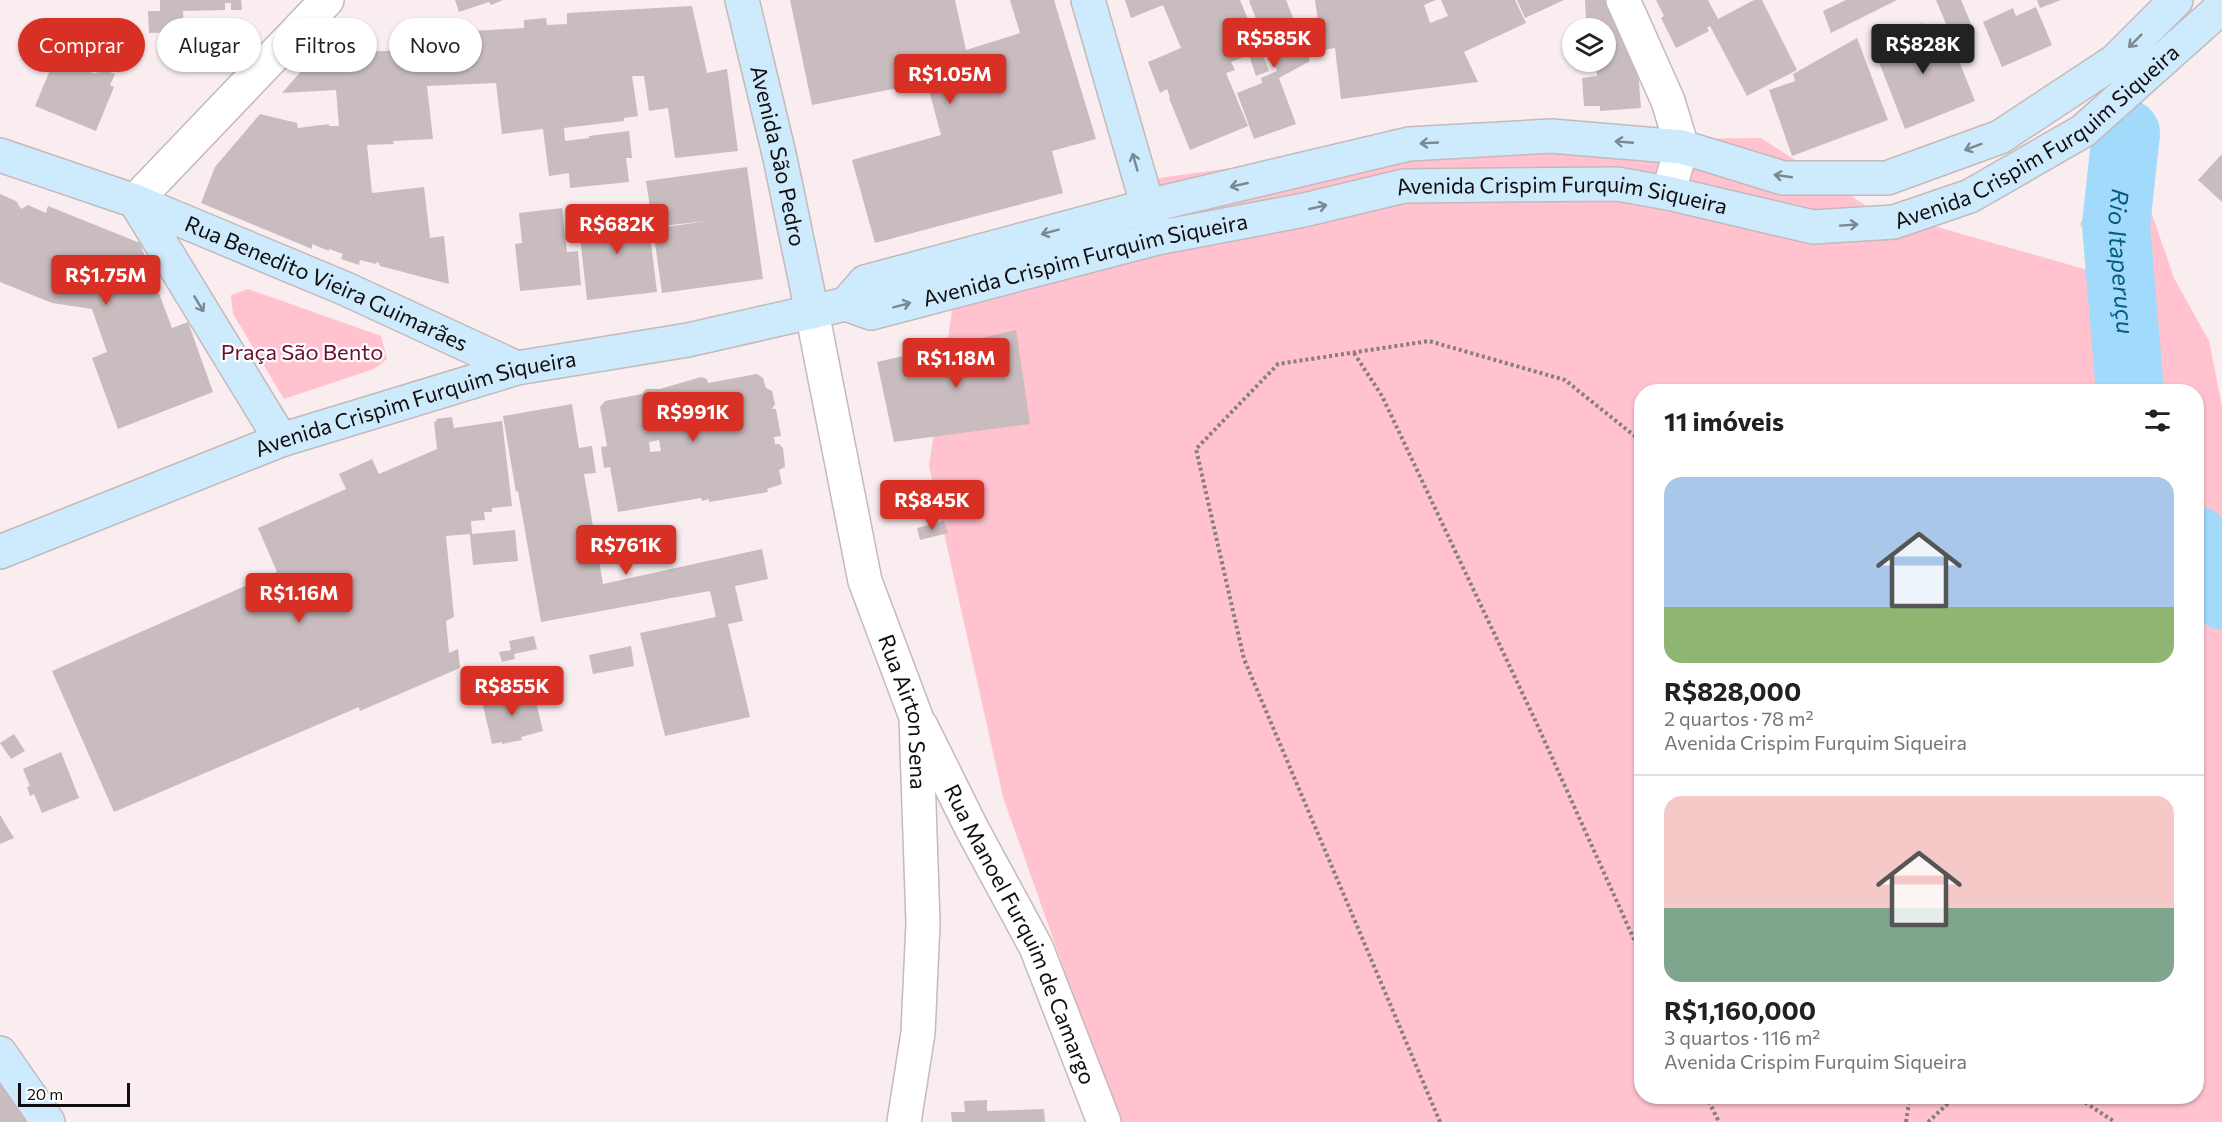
<!DOCTYPE html>
<html lang="pt">
<head>
<meta charset="utf-8">
<style>
  :root { --surface:#fff; --page:#f6f6f6; --text:#202124; --muted:#757577; --line:#e0e0e0; --accent:#d93025 }
  body { margin:0; font-family:Commissioner,sans-serif; background:var(--page); color:var(--text); height:100vh; display:flex; flex-direction:column; font-size:22px; white-space:nowrap }
  * { box-sizing:border-box; margin:0 }
  p { font-size:20px; color:var(--muted) }
  .icon { flex:none; width:33px; height:33px; fill:none; stroke:currentColor; stroke-width:2; stroke-linecap:round; stroke-linejoin:round }
  .map { position:relative; flex:1; overflow:hidden }
  .drawer { position:absolute; left:1634px; top:384px; width:570px; height:720px; display:flex; flex-direction:column; background:var(--surface); border-radius:24px; box-shadow:0 2px 4px #0004 }
  .drawer>* { flex:none }
  .hud { position:absolute; left:18px; top:18px; width:570px; height:54px; display:flex; gap:12px }
  .buttons { position:absolute; left:1562px; top:18px; display:grid; gap:12px }
  .buttons a { display:grid; place-items:center; width:54px; height:54px; border-radius:50%; background:var(--surface); box-shadow:0 2px 4px #0004; font-size:30px }
  .scale { position:absolute; left:18px; bottom:15px; width:112px; box-sizing:border-box; padding-left:6px; border:3px solid #120e0f; border-top:0; font-size:16px; line-height:21px; white-space:nowrap; color:#120e0f; -webkit-text-stroke:4px #fff; paint-order:stroke }
  .price { position:absolute; translate:-50% -51px; padding:0 14px; border-radius:6px; background:var(--accent); color:#fff; font-size:20px; line-height:39px; filter:drop-shadow(0 2px 3px #0008) }
  .price::after { content:''; position:absolute; left:50%; top:36px; width:18px; height:14px; margin-left:-9px; background:inherit; clip-path:polygon(0 0,100% 0,50% 100%) }
  .price.current { background:#222; color:#fff }
  ul { padding:0; list-style:none }
  li { display:grid; align-content:center; gap:12px; height:318px; padding:0 30px }
  li+li { border-top:2px solid var(--line) }
  li span { display:grid; place-items:center; height:186px; border-radius:18px; color:#555 }
  li>.icon { margin-inline-start:auto }
  span .icon { width:108px; height:108px; fill:#fffc; stroke-width:1 }
  li b { font-size:26px }
  h2 { display:flex; justify-content:space-between; align-items:center; height:72px; padding:0 30px; font-size:26px }
  .chip { padding:0 21px; border-radius:27px; background:var(--surface); box-shadow:0 2px 4px #0004; font-size:21px; line-height:54px }
  .chip.current { background:var(--accent); color:#fff }
  .map>svg:first-child { display:block }
  .green { fill:#ffc2ce; fill-rule:evenodd }
  .lines { fill:none; stroke-linecap:round; stroke-linejoin:round }
  .river { stroke:#a2dafc; stroke-width:68 }
  .building { fill:#c8bcbe; fill-rule:evenodd }
  .street-casing { stroke:#c4b9bb; stroke-width:36 }
  .secondary-casing { stroke:#c4b9bb; stroke-width:36 }
  .path { stroke:#867e7f; stroke-width:4; stroke-dasharray:3 3; stroke-linecap:butt }
  .street { stroke:#fff; stroke-width:33 }
  .secondary { stroke:#cdebfc; stroke-width:33 }
  .oneway { stroke:#798891 }
  .labels { text-anchor:middle; stroke-width:4.5; stroke-linejoin:round; paint-order:stroke }
  .street-label { font-size:22px; fill:#120e0f; stroke:#fff }
  .park-label { font-size:22px; fill:#690f2f; stroke:#fff }
  .water-label { font-size:24px; font-style:italic; fill:#055b7f; stroke:#fff }
</style>
</head>
<body>
<div class="map">
<svg width="2222" height="1122" viewBox="0 0 2222 1122">
  <rect width="100%" height="100%" fill="#f9edef"/>
  <g class="green">
    <path d="M2125,136L2174,278L2209,341L2222,406V1122H1122L1112,1105L1003,797L929,466L952,311L1152,179L1423,141L1761,138L1868,207L2105,275L2080,224ZM1641,392H2196V1096H1641Z"/>
    <polygon points="248,289 381,336 387,359 374,369 284,399 233,314 231,295"/>
  </g>
  <g class="lines">
    <g class="river">
      <path id="s1" d="M2126,133L2116,225L2130,392"/>
      <polyline points="2196,540 2213,567 2222,595"/>
    </g>
  </g>
  <g class="building">
    <polygon points="160,0 241,0 242,10 231,10 231,3 225,3 225,10 183,11 184,32 149,33 148,11 160,11"/>
    <polygon points="455,0 503,0 491,5 489,2 459,12"/>
    <polygon points="790,0 955,0 966,50 1020,33 1010,0 1054,0 1096,139 1052,151 1063,193 875,243 852,160 941,135 926,79 907,83 908,86 812,105"/>
    <polygon points="1125,0 1240,0 1269,71 1256,76 1249,55 1231,62 1235,70 1226,73 1248,126 1190,150 1169,98 1170,97 1167,89 1160,93 1148,62 1181,48 1163,5 1131,18"/>
    <polygon points="1251,0 1286,0 1310,61 1279,78 1296,124 1254,139 1237,93 1262,83 1261,78 1277,71 1249,1"/>
    <polygon points="1315,0 1436,0 1424,5 1430,23 1448,16 1441,0 1515,0 1526,23 1464,52 1478,82 1341,99 1335,48 1322,50"/>
    <polygon points="1517,0 1564,0 1525,18"/>
    <polygon points="1585,0 1618,0 1635,34 1641,108 1600,111 1600,106 1584,106 1582,78 1597,76 1596,62 1605,62 1605,28 1593,28 1592,19 1586,20"/>
    <polygon points="1656,0 1708,0 1718,19 1754,0 1762,0 1797,70 1747,96 1710,26 1707,28 1709,31 1676,48 1661,18 1664,16"/>
    <polygon points="1846,0 1897,0 1831,33 1823,11"/>
    <polygon points="1936,0 1961,0 1975,33 1954,43"/>
    <polygon points="2037,0 2061,0 2040,8"/>
    <polygon points="692,6 707,73 727,69 738,151 675,158 668,108 649,111 644,76 632,76 638,116 624,118 624,121 564,128 565,141 589,138 589,136 629,131 632,158 626,158 629,182 570,188 569,173 549,176 543,129 502,134 496,83 427,86 433,139 393,141 394,144 367,145 372,193 424,187 430,238 444,236 449,284 380,266 379,263 377,262 376,264 360,260 359,265 341,259 343,254 329,249 329,251 312,244 312,249 201,203 215,167 260,114 297,123 298,128 329,124 329,126 339,126 336,90 282,93 337,30 337,53 455,48 455,32 524,28 524,20 546,18 547,25 567,24 567,13"/>
    <polygon points="2036,7 2052,45 2002,67 1983,22 2013,8 2016,16"/>
    <polygon points="1923,23 1929,38 1947,31 1975,101 1905,129 1872,44"/>
    <polygon points="1857,38 1888,120 1792,156 1769,90 1795,81 1793,74"/>
    <polygon points="59,60 95,74 96,72 99,73 101,69 115,74 110,85 114,87 96,131 35,106 53,63 56,65"/>
    <polygon points="2221,155 2222,156 2222,202 2198,180"/>
    <polygon points="747,167 763,279 662,293 653,229 706,221 653,227 646,181"/>
    <polygon points="0,194 16,201 21,209 28,205 46,213 48,206 140,243 172,328 188,322 213,392 118,429 92,358 107,352 92,309 52,303 0,282"/>
    <polygon points="562,208 567,252 578,251 581,285 520,291 515,244 522,243 519,213"/>
    <polygon points="647,210 657,292 587,300 578,219"/>
    <polygon points="1016,330 1030,424 894,442 877,362"/>
    <path d="M757,374L763,378L766,388L772,391L775,404L772,409H776L781,436L774,437L775,444H779L783,448L785,467L779,470L782,484L767,489L768,492L709,502V499L702,501L701,498L618,512L610,467L604,468L601,447L607,446L600,407L605,401L642,394L646,389H660L701,377L707,379L708,383ZM659,440L661,451L650,452L649,442Z"/>
    <polygon points="572,404 579,448 592,446 596,473 584,474 603,584 762,549 768,579 735,586 743,621 728,624 750,717 665,736 640,633 716,617 710,591 541,622 518,491 516,492 503,416"/>
    <polygon points="452,417 454,428 502,421 512,506 492,508 492,512 484,512 485,520 471,521 472,534 515,530 518,561 473,565 470,534 446,536 454,617 446,621 449,653 458,649 460,668 360,711 359,707 114,812 52,671 277,572 258,528 346,489 339,474 372,459 379,474 437,449 434,422 437,421 436,419"/>
    <polygon points="944,521 948,533 920,540 917,528"/>
    <polygon points="534,636 537,649 514,654 515,659 502,662 499,652 511,650 509,641"/>
    <polygon points="631,646 634,666 593,674 589,655"/>
    <polygon points="533,689 543,731 521,737 522,740 502,744 502,742 492,744 482,701"/>
    <polygon points="14,734 25,751 11,759 0,743"/>
    <polygon points="61,752 79,798 42,813 34,794 30,796 27,787 30,786 23,769"/>
    <polygon points="0,815 14,838 0,844"/>
    <polygon points="0,1082 31,1122 0,1122"/>
    <polygon points="987,1100 987,1111 1044,1109 1045,1122 952,1122 951,1112 965,1112 964,1101"/>
  </g>
  <g class="lines">
    <defs>
      <g id="street">
        <polyline points="1623,0 1668,101 1682,147 1668,193"/>
        <polyline points="135,201 327,0"/>
        <path id="s2" d="M812,312L865,581L916,717L923,923L918,1033L904,1122"/>
        <path id="s3" d="M921,726L971,827L1036,947L1104,1122"/>
      </g>
      <g id="secondary">
        <path id="s4" d="M742,0L780,158L812,312"/>
        <polyline points="1088,0 1154,228"/>
        <path id="s5" d="M0,155L135,201L346,289L517,368"/>
        <polyline points="135,201 281,440"/>
        <polyline points="846,304 865,282 1148,206 1409,144 1551,136 1682,147 1783,178 1887,178 2000,137 2115,61 2176,0"/>
        <path id="s6" d="M0,552L281,440L517,368L688,340L846,304L871,313L1157,238L1304,210L1404,186L1617,184L1668,193L1813,227L1894,222L1970,196L2083,131L2222,7"/>
        <polyline points="0,1053 48,1122"/>
      </g>
    </defs>
    <use href="#street" class="street-casing"/>
    <use href="#secondary" class="secondary-casing"/>
    <g class="path">
      <polyline points="1354,353 1382,396 1536,722 1641,955"/>
      <polyline points="1706,1096 1719,1122"/>
      <polyline points="2075,1096 2115,1122"/>
      <polyline points="1440,1122 1244,659 1196,449 1278,364 1429,341 1565,380 1641,441"/>
      <polyline points="1906,1122 1910,1096"/>
      <polyline points="1928,1122 1956,1096"/>
    </g>
    <use href="#street" class="street"/>
    <use href="#secondary" class="secondary"/>
  </g>
  <defs><path id="oneway-shaft" d="M-6 0H5M1.5-3L5.5 0L1.5 3" fill="none" stroke-width="1.6" stroke-linecap="round" stroke-linejoin="round" transform="scale(1.5)"/></defs>
  <g class="oneway">
    <use href="#oneway-shaft" transform="translate(2135 41) rotate(135)"/>
    <use href="#oneway-shaft" transform="translate(1624 142) rotate(-175)"/>
    <use href="#oneway-shaft" transform="translate(1429 143) rotate(177)"/>
    <use href="#oneway-shaft" transform="translate(1973 147) rotate(160)"/>
    <use href="#oneway-shaft" transform="translate(1135 162) rotate(-106)"/>
    <use href="#oneway-shaft" transform="translate(1783 176) rotate(-172)"/>
    <use href="#oneway-shaft" transform="translate(1239 185) rotate(167)"/>
    <use href="#oneway-shaft" transform="translate(1318 207) rotate(-13)"/>
    <use href="#oneway-shaft" transform="translate(1849 225) rotate(-4)"/>
    <use href="#oneway-shaft" transform="translate(1050 232) rotate(165)"/>
    <use href="#oneway-shaft" transform="translate(199 304) rotate(59)"/>
    <use href="#oneway-shaft" transform="translate(902 305) rotate(-15)"/>
  </g>
  <g class="labels">
    <g class="street-label">
      <text dy="8" stroke="none"><textPath href="#s6" startOffset="2122">Avenida Crispim Furquim Siqueira</textPath></text>
      <text dy="8" stroke="none"><textPath href="#s4" startOffset="160">Avenida São Pedro</textPath></text>
      <text dy="8" stroke="none"><textPath href="#s6" startOffset="1618">Avenida Crispim Furquim Siqueira</textPath></text>
      <text dy="8" stroke="none"><textPath href="#s6" startOffset="1132">Avenida Crispim Furquim Siqueira</textPath></text>
      <text dy="8" stroke="none"><textPath href="#s5" startOffset="351">Rua Benedito Vieira Guimarães</textPath></text>
      <text dy="8" stroke="none"><textPath href="#s6" startOffset="442">Avenida Crispim Furquim Siqueira</textPath></text>
      <text dy="8" stroke="none"><textPath href="#s2" startOffset="412">Rua Airton Sena</textPath></text>
      <text dy="8" stroke="none"><textPath href="#s3" startOffset="231">Rua Manoel Furquim de Camargo</textPath></text>
    </g>
    <g class="park-label">
      <text x="302" y="360">Praça São Bento</text>
    </g>
    <g class="water-label">
      <text dy="8" stroke="none"><textPath href="#s1" startOffset="129">Rio Itaperuçu</textPath></text>
    </g>
  </g>
</svg>
<div class="buttons">
<a><svg class="icon" aria-label="layers" viewBox="0 0 24 24"><path d="M12 4l9 5-9 5-9-5zM3 14l9 5 9-5"/></svg></a>
</div>
<div class="scale">20 m</div>
<b class="price" style="left:1274px;top:69px">R$585K</b>
<b class="price current" style="left:1923px;top:75px">R$828K</b>
<b class="price" style="left:950px;top:105px">R$1.05M</b>
<b class="price" style="left:617px;top:255px">R$682K</b>
<b class="price" style="left:106px;top:306px">R$1.75M</b>
<b class="price" style="left:956px;top:389px">R$1.18M</b>
<b class="price" style="left:693px;top:443px">R$991K</b>
<b class="price" style="left:932px;top:531px">R$845K</b>
<b class="price" style="left:626px;top:576px">R$761K</b>
<b class="price" style="left:299px;top:624px">R$1.16M</b>
<b class="price" style="left:512px;top:717px">R$855K</b>
<div class="hud">
<a class="chip current">Comprar</a>
<a class="chip">Alugar</a>
<a class="chip">Filtros</a>
<a class="chip">Novo</a>
</div>
<section class="drawer">
<h2>11 imóveis<svg class="icon" aria-label="filters" viewBox="0 0 24 24"><path d="M4 7h16M4 17h16"/><circle cx="9" cy="7" r="2"/><circle cx="15" cy="17" r="2"/></svg></h2>
<ul>
<li><span style="background:linear-gradient(#a9c7e8 70%,#8fb573 0)"><svg class="icon" aria-label="home" viewBox="0 0 24 24"><path d="M3 11l9-7 9 7M6 9v11h12V9"/></svg></span><div><b>R$828,000</b><p>2 quartos · 78 m²</p><p>Avenida Crispim Furquim Siqueira</p></div></li>
<li><span style="background:linear-gradient(#f6c9c9 60%,#7fa58c 0)"><svg class="icon" aria-label="home" viewBox="0 0 24 24"><path d="M3 11l9-7 9 7M6 9v11h12V9"/></svg></span><div><b>R$1,160,000</b><p>3 quartos · 116 m²</p><p>Avenida Crispim Furquim Siqueira</p></div></li>
</ul>
</section>
</div>
</body>
</html>
